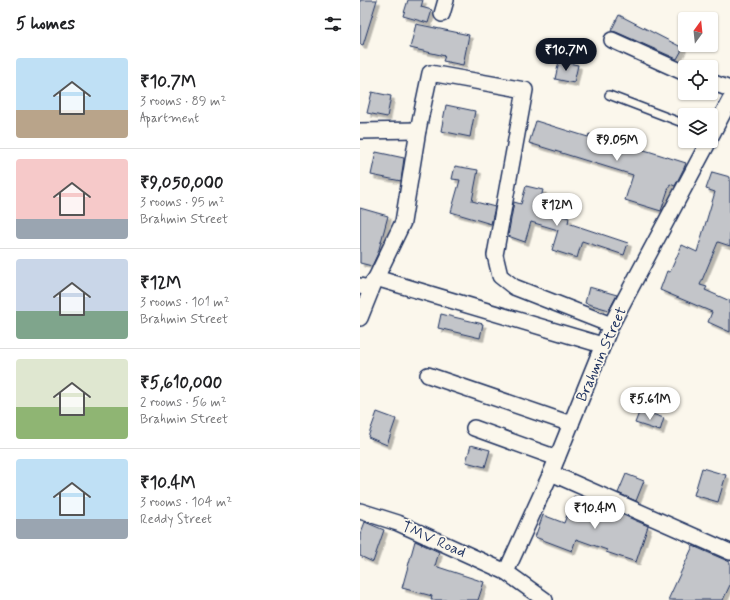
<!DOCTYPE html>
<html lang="en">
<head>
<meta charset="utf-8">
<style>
  :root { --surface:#fff; --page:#f2f2f2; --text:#202124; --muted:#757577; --line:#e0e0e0; --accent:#111827 }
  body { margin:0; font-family:Mynerve,sans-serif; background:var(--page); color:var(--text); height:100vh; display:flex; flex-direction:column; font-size:15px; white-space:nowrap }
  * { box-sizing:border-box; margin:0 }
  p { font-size:13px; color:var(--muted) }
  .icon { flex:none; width:22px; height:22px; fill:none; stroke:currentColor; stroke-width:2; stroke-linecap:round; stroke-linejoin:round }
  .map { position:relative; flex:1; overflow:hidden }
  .drawer { display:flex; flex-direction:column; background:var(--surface); width:360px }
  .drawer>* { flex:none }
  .needle { width:26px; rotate:15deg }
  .tools { position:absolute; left:318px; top:12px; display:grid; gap:8px }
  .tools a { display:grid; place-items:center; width:40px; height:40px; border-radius:4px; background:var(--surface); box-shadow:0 1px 3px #0004; font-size:20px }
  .price { position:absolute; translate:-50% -34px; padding:0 9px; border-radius:14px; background:#fff; color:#222; font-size:13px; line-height:26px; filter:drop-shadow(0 1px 2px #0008) }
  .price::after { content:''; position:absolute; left:50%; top:24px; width:12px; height:9px; margin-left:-6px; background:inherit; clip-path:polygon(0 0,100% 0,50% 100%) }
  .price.current { background:var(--accent); color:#fff }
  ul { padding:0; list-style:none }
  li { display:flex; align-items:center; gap:12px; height:100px; padding:0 16px }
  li+li { border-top:1px solid var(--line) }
  li span { display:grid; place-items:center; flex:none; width:112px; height:80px; border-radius:4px; color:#555 }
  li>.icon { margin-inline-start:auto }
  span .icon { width:48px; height:48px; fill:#fffc; stroke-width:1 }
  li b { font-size:17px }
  h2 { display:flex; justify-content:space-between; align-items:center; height:48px; padding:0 16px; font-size:17px }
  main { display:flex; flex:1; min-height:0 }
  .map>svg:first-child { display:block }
  .building { fill:#c3c5c9; stroke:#1b2f5e; filter:url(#shadow) }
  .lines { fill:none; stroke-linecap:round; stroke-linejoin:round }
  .service-casing { stroke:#1b2f5e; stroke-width:10 }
  .minor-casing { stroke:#1b2f5e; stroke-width:18 }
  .service { stroke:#fbf7ec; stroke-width:7 }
  .minor { stroke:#fbf7ec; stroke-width:15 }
  .labels { text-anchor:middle; stroke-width:3.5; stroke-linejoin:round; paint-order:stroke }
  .street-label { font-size:15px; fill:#1b2f5e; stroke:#fbf7ec }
</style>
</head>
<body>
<main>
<section class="drawer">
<h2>5 homes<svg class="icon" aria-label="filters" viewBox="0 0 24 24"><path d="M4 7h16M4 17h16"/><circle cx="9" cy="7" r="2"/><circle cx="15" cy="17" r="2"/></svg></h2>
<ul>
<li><span style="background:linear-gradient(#bfe0f5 65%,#b9a48a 0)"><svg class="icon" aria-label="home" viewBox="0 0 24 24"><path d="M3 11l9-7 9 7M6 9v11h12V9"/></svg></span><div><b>₹10.7M</b><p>3 rooms · 89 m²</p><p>Apartment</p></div></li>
<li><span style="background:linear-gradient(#f6c9c9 75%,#9aa5b1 0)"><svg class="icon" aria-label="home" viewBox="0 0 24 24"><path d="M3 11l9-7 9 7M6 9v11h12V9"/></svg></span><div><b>₹9,050,000</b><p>3 rooms · 95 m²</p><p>Brahmin Street</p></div></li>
<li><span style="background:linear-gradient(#c9d6e8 65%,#7fa58c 0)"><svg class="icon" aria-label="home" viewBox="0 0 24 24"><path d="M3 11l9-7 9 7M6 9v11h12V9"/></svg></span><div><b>₹12M</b><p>3 rooms · 101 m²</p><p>Brahmin Street</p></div></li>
<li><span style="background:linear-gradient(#dfe7d0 60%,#8fb573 0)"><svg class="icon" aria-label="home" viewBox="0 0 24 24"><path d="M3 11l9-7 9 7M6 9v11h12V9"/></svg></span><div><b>₹5,610,000</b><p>2 rooms · 56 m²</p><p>Brahmin Street</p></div></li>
<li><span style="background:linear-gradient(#bfe0f5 75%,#9aa5b1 0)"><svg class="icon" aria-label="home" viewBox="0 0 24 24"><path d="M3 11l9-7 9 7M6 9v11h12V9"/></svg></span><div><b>₹10.4M</b><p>3 rooms · 104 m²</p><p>Reddy Street</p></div></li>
</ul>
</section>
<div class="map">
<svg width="370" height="600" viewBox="0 0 370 600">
  <defs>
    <filter id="shadow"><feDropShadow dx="3.5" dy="3.5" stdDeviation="0" flood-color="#0004"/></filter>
  </defs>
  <rect width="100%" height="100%" fill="#fbf7ec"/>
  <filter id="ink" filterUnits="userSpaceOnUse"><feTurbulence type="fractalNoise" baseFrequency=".025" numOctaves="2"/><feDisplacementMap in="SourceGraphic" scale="8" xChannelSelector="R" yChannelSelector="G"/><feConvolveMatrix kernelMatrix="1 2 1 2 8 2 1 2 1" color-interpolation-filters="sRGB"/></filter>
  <g filter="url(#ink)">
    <g class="building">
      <polygon points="0,0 17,0 3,45 0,44"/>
      <polygon points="48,0 63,0 61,7 72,10 68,23 43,16"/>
      <polygon points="259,15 323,48 317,59 256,32 251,31"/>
      <polygon points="56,24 109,35 103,65 83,61 85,56 50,48"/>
      <polygon points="199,61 218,65 214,83 195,79"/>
      <polygon points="12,92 31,96 27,117 7,113"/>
      <polygon points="86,105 115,111 110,137 81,131"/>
      <polygon points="176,121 228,137 229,134 291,152 326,163 324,168 315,186 310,184 301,211 265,200 273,175 169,143"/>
      <polygon points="16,152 44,158 41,181 11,175"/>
      <polygon points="95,166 118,170 112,201 135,207 131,224 91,212 100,180 92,179"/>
      <polygon points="352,172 370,177 370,246 358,242 340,285 347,287 345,290 370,301 370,332 348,322 352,312 300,290 307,271 310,272 322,245 337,252 355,192 346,189"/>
      <polygon points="166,186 183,190 178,209 209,218 208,223 268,243 264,255 222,241 217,258 192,250 198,230 171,222 165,242 148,236 154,202 161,204"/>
      <polygon points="0,208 28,216 18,253 12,266 0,263"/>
      <polygon points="229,287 257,295 249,310 225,303"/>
      <polygon points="81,314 123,324 120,338 78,328"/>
      <polygon points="280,410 304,418 300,431 275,423"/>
      <polygon points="17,412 36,419 27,445 8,437"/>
      <polygon points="111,445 130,450 125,467 106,462"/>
      <polygon points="342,468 366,475 358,502 334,495"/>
      <polygon points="266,474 284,481 276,501 258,493"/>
      <polygon points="214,496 252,510 288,526 276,562 246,552 247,550 216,539 212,551 175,537 183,515 204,523"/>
      <polygon points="5,522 24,530 13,562 0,556 0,535"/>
      <polygon points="55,541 79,552 75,566 124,582 118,600 71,600 72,596 42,588"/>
      <polygon points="333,546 370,562 370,585 363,600 308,600"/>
    </g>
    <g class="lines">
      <defs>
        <polyline id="service" points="249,95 325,124"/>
        <g id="minor">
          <polyline points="82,14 86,0"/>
          <polyline points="252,40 325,73"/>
          <polyline points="351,82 370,89"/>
          <polyline points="0,131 58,130"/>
          <polyline points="351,136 370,100"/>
          <polyline points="0,286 8,288 16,278 242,345"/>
          <polyline points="0,318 16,278 43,222 58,130 70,73 165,90 135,255 140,276 154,287 251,325"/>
          <polyline points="68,375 211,424"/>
          <polyline points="114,428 197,458"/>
          <polyline points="191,473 370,552"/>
          <polyline points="0,511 38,523 146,572 185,600"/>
          <polyline points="146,572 191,473 251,325 349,141"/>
        </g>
      </defs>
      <use href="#service" class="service-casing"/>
      <use href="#minor" class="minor-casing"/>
      <use href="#service" class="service"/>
      <use href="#minor" class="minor"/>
    </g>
  </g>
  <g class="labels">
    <g class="street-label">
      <text transform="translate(241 354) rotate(-66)" y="5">Brahmin Street</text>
      <text transform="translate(74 539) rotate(24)" y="5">TMV Road</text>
    </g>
  </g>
</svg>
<div class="tools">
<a><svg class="needle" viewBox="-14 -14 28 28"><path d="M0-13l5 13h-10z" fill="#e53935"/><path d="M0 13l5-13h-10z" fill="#757577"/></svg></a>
<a><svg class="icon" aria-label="locate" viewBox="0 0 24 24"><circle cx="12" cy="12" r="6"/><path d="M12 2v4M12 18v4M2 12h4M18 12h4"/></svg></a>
<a><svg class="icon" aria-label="layers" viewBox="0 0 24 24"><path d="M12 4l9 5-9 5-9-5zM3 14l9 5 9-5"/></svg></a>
</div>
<b class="price current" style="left:206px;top:72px">₹10.7M</b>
<b class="price" style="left:257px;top:162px">₹9.05M</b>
<b class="price" style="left:197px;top:227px">₹12M</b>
<b class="price" style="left:290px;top:421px">₹5.61M</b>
<b class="price" style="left:235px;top:530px">₹10.4M</b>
</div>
</main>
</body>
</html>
